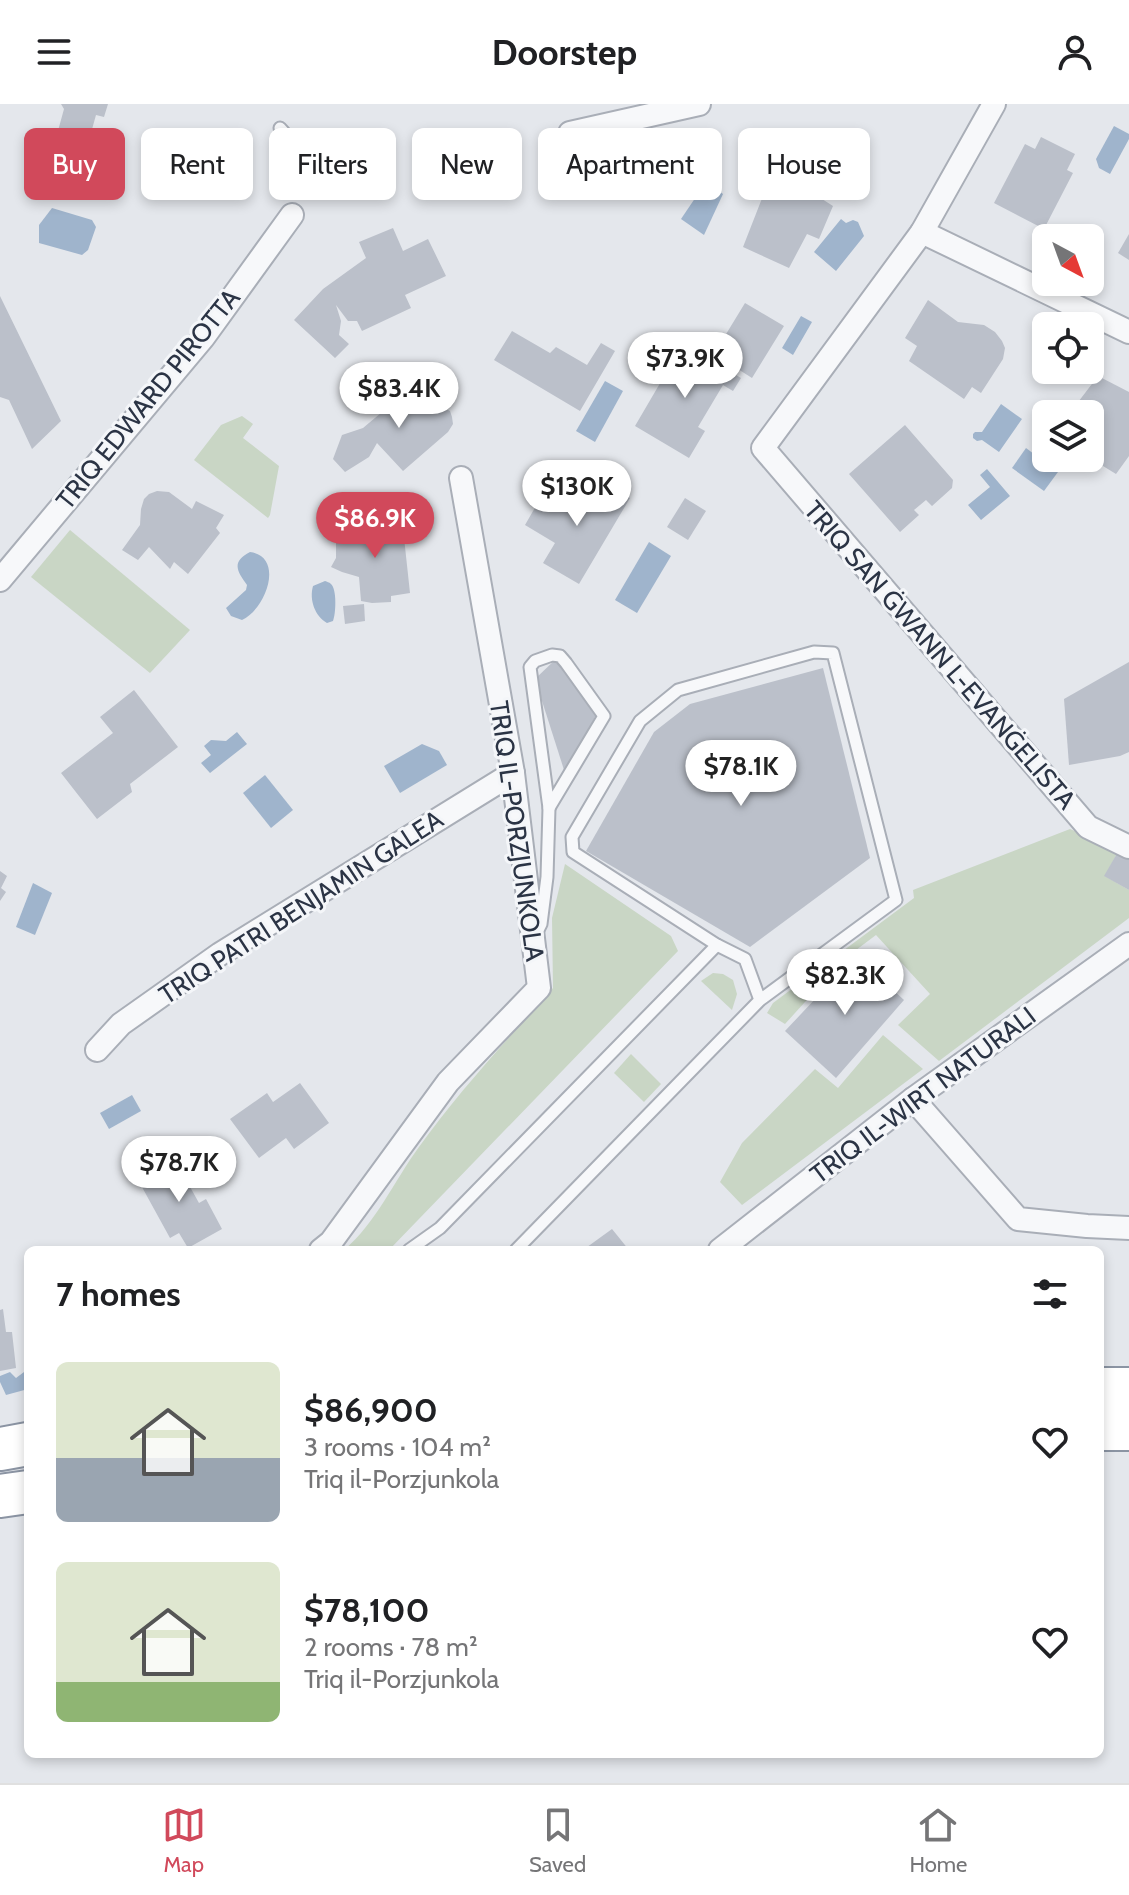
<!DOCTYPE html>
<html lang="en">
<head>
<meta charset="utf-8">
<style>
  :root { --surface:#fff; --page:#f6f6f6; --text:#202124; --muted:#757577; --line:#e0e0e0; --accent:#d1495b }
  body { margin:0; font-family:Cabin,sans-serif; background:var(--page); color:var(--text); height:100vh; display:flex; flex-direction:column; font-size:30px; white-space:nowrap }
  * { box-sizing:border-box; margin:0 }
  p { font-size:26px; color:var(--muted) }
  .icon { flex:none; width:44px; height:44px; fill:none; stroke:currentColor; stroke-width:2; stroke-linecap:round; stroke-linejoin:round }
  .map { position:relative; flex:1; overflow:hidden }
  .sheet { position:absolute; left:24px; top:1142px; width:1080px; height:512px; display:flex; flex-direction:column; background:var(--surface); border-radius:12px; box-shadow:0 4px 12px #0003 }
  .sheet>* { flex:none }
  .hud { position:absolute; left:24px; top:24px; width:1082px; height:72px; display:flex; gap:16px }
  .needle { width:52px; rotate:139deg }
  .fabs { position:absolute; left:1032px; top:120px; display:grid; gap:16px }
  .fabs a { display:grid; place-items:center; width:72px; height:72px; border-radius:12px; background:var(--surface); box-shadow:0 4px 12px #0003; font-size:40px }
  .price { position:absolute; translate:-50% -68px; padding:0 18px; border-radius:28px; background:#fff; color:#222; font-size:26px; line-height:52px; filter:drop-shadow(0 2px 4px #0008) }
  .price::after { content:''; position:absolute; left:50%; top:48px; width:24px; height:18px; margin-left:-12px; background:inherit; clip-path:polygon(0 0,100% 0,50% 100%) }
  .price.on { background:var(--accent); color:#fff }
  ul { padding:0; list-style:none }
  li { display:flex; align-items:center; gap:24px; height:200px; padding:0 32px }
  li span { display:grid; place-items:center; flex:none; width:224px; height:160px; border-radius:12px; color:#555 }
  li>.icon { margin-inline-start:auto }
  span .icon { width:96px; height:96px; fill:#fffc; stroke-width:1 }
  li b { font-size:34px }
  h2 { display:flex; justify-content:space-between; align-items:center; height:96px; padding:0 32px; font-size:34px }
  .chip { padding:0 28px; border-radius:12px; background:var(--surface); box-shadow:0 4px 12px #0003; font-size:28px; line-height:72px }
  .chip.on { background:var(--accent); color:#fff }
  header { display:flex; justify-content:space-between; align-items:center; height:104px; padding:0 32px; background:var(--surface); font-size:36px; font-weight:800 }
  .tab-bar { display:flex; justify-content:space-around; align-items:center; height:112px; border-top:2px solid var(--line); background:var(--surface); font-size:22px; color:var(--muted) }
  .tab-bar a { display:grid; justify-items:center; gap:4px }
  .tab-bar .on { color:var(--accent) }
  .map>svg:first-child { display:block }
  .green { fill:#c9d6c5 }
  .water { fill:#9fb4cc }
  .building { fill:#bbc0ca }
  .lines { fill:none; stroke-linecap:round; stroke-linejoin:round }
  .lane-casing { stroke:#a9aeb7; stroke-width:15 }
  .street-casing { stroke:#a9aeb7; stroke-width:26 }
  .highway-casing { stroke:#8b94a3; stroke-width:46 }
  .lane { stroke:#f7f8fa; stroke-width:11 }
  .street { stroke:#f7f8fa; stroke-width:22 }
  .highway { stroke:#fff; stroke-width:42 }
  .labels { text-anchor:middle; stroke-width:6; stroke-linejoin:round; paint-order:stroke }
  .street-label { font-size:26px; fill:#2b3445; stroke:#f4f6f9 }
</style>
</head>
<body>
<header><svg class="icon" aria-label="menu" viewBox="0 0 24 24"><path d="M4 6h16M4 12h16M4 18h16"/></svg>Doorstep<svg class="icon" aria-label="person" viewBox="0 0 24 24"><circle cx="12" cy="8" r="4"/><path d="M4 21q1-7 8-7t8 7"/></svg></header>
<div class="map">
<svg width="1129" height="1679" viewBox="0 0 1129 1679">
  <rect width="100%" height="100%" fill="#e4e7ec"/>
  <g class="green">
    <polygon points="242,312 253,320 243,334 279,362 270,411 268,414 194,356 221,321"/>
    <polygon points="70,426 190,526 150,569 31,473"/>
    <polygon points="1070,725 1119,746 1105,772 1129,786 1129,814 939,957 898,921 930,890 876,831 844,855 785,920 767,909 773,899 914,794 913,786"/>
    <path d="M565,760L671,832L678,847L389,1146H344C376,1119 394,1077 419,1043C459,987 507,936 553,884L552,814Z"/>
    <polygon points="713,869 723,870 733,876 737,890 732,906 701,877"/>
    <polygon points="883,931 923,965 742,1101 720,1078 742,1039 815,965 838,984"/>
    <polygon points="631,950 661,980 644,998 614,969"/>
  </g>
  <g class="water">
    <polygon points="1114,22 1129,30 1129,35 1110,70 1099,64 1096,55"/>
    <polygon points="706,78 723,90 704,131 681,115"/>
    <polygon points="52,104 92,116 96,123 88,146 82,151 39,139 39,121"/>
    <polygon points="841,115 846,119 853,116 858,118 864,132 836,167 814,148"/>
    <polygon points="801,212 812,218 793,251 782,244"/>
    <polygon points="605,277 623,287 595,338 576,327"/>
    <polygon points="1001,300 1022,315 999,348 982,336 977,337 973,334 973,330 975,328 982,328"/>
    <polygon points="1026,344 1058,368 1044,387 1012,364"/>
    <polygon points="987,365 1010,392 981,416 968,401 990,383 980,371"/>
    <polygon points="649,438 671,452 637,509 615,496"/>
    <path d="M250,448C285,453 266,505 242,516L231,512L226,504L246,486L247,481C237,467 231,458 250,448Z"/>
    <path d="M325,477C327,478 329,478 331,480C337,485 336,510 333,517L327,519C315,512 309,496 313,482Z"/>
    <polygon points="237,628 247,640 210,669 201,659 211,651 204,642 211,636 226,637"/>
    <polygon points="422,640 439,647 447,661 400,689 384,662"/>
    <polygon points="265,671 293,706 271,724 243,689"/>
    <polygon points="33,779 52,789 35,831 16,823"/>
    <polygon points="132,991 141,1007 109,1025 100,1009"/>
    <polygon points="28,1265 28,1285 6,1291 0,1278 0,1272 10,1268 16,1274"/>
  </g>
  <g class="building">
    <polygon points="61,0 108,0 104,13 96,11 87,43 95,45 84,85 45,74 64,5"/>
    <polygon points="1041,33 1075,50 1067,66 1073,69 1044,125 994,99 1025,40 1035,45"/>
    <polygon points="808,44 819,54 867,47 870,79 833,81 822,95 833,102 819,135 807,130 789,164 743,143 770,74 782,74 772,66 789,48 799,53"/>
    <polygon points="393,124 403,147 428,135 446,172 405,191 411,204 362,227 357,217 348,217 336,201 341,217 339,231 349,240 335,254 294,216 323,185 366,154 359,138"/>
    <polygon points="1129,130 1129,156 1118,149"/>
    <polygon points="0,192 61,317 32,345 9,296 0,293"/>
    <polygon points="928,196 958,218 984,221 995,228 1002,237 1005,244 1003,255 981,289 972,283 964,295 909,257 917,242 905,234"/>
    <polygon points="745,199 784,222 752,274 730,260 736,249 720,240"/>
    <polygon points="512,227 550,249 556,243 587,261 601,239 615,247 580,307 494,256"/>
    <polygon points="683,240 741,274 733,287 723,281 698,323 705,327 689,354 635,322"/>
    <polygon points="425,272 431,273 434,277 436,282 429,293 430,300 433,303 444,304 450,307 452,313 453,320 448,328 403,367 377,339 369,353 345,368 333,355 342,331 363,324"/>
    <polygon points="1098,272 1129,288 1129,352 1116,370 1090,354 1090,310 1069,310"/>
    <polygon points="905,321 953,376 952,384 932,402 926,396 914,406 919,411 900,428 849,370"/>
    <polygon points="596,374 630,394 579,480 543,459 555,439 525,421 544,388 576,407"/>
    <polygon points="157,387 169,388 192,405 196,397 224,411 216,424 220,429 188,470 174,458 170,465 149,443 138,456 122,446 140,421 141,405 144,395 149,390"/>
    <polygon points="685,394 706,407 688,436 667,423"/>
    <polygon points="402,415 410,489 391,492 391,498 372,499 361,497 359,473 342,468 331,463 336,454 336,429"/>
    <polygon points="364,500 365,517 345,520 343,502"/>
    <polygon points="556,555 596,611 565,669 535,575"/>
    <polygon points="1129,558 1129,648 1120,652 1069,661 1064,595"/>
    <polygon points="823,564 870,754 750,843 586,747 654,628 690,600"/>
    <polygon points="134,586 178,643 130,680 132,688 97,715 61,669 113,629 100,613"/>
    <polygon points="1119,746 1129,752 1129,786 1104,772"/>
    <polygon points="0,767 7,772 1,784 6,788 0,797"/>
    <polygon points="858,854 904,896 836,974 785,927 849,859"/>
    <polygon points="300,979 329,1019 294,1045 286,1034 259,1054 230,1015 267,989 273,998"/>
    <polygon points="174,1054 199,1099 206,1095 222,1125 188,1144 179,1129 170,1134 137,1074"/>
    <polygon points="612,1125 629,1146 583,1146"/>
    <polygon points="3,1205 6,1228 12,1228 16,1264 0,1267 0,1206"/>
  </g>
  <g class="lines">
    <defs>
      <g id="lane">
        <polyline points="280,24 318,66"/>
        <polygon points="552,551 560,552 566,559 604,612 549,704 530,563 535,557"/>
        <polyline points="534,828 538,826 541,820 547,773 549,704"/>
        <polyline points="409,1146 440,1124 717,841"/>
        <polyline points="516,1146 760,896 896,796 833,549 814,548 678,586 640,617 572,733 573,748 717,841 745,855 760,896"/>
      </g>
      <g id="street">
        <polyline points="994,0 922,128 763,344 1088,723 1129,743"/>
        <polyline points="570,29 699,0"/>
        <polyline points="922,128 1129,228"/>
        <polyline points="0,476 203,234 292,111"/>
        <polyline points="97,946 121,920 220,850 513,669"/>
        <polyline points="913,995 1018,1115 1087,1122 1129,1124"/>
        <polyline points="321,1146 331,1138 448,978 539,884 513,669 461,374"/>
        <polyline points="720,1146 913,995 1129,840"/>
      </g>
      <g id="highway">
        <polyline points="1100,1285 1129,1285"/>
        <polyline points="1100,1325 1129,1325"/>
        <polyline points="0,1345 28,1340"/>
        <polyline points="0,1392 28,1388"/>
      </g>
    </defs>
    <use href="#lane" class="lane-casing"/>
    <use href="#street" class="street-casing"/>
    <use href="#highway" class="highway-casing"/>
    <use href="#lane" class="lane"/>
    <use href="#street" class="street"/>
    <use href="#highway" class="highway"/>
  </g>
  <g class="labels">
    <g class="street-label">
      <text transform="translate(148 295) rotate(-51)" y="9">TRIQ EDWARD PIROTTA</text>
      <text transform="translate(940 551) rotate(49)" y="9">TRIQ SAN ĠWANN L-EVANĠELISTA</text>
      <text transform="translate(517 727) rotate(82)" y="9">TRIQ IL-PORZJUNKOLA</text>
      <text transform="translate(301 803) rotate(-33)" y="9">TRIQ PATRI BENJAMIN GALEA</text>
      <text transform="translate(923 991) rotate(-37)" y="9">TRIQ IL-WIRT NATURALI</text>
    </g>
  </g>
</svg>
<div class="fabs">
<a><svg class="needle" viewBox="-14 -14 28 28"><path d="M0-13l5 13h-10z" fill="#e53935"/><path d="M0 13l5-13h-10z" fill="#757577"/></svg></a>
<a><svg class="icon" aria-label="locate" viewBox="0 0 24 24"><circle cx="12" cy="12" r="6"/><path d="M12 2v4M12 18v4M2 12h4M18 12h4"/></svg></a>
<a><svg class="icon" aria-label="layers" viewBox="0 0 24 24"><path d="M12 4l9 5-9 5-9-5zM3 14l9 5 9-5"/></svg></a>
</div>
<b class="price" style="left:685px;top:296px">$73.9K</b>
<b class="price" style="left:399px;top:326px">$83.4K</b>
<b class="price" style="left:577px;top:424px">$130K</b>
<b class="price on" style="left:375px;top:456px">$86.9K</b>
<b class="price" style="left:741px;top:704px">$78.1K</b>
<b class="price" style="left:845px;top:913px">$82.3K</b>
<b class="price" style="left:179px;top:1100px">$78.7K</b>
<div class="hud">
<a class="chip on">Buy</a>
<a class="chip">Rent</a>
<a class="chip">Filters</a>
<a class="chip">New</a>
<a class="chip">Apartment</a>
<a class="chip">House</a>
</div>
<section class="sheet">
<h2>7 homes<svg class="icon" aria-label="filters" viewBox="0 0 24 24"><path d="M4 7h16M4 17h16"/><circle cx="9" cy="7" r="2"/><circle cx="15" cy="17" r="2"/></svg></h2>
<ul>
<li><span style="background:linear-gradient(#dfe7d0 60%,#9aa5b1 0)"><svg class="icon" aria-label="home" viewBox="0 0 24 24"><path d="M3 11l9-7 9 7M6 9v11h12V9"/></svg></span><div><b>$86,900</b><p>3 rooms · 104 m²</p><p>Triq il-Porzjunkola</p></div><svg class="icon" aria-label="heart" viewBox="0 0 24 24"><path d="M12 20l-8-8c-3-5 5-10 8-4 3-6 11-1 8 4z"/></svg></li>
<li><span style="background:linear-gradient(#dfe7d0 75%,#8fb573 0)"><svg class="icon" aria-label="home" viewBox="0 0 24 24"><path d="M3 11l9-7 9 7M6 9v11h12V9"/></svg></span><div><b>$78,100</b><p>2 rooms · 78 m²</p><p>Triq il-Porzjunkola</p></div><svg class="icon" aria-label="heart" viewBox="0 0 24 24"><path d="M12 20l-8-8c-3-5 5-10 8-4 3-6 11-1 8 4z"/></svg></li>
</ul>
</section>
</div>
<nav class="tab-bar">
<a class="on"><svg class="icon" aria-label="map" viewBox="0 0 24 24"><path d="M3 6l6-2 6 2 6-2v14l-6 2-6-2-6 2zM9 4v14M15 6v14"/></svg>Map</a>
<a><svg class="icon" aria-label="saved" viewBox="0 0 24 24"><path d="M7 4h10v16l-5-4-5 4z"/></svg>Saved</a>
<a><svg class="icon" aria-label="home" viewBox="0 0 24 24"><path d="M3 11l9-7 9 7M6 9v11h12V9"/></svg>Home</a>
</nav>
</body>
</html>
